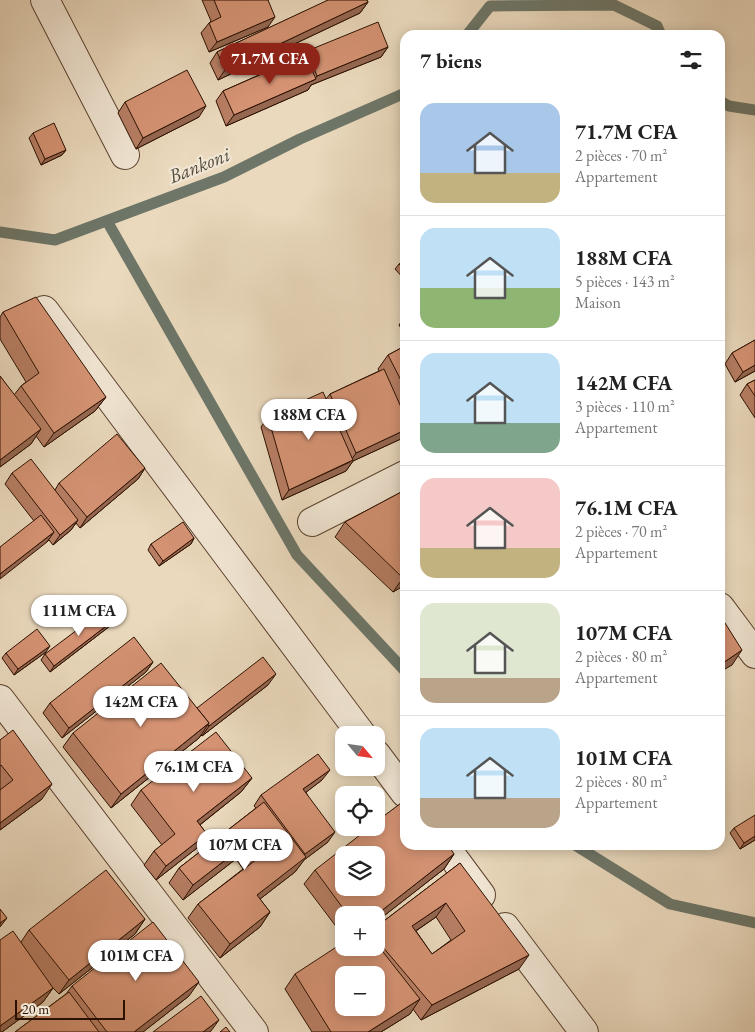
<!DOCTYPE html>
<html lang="fr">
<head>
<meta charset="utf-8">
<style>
  :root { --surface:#fff; --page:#f6f6f6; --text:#222; --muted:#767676; --line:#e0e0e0; --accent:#8f2418 }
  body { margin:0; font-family:"EB Garamond",serif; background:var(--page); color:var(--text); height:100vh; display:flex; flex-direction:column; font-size:19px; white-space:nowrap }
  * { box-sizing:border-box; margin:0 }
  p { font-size:16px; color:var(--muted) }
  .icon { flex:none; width:28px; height:28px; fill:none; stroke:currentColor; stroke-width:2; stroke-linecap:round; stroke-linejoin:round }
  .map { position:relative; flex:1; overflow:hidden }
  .side { position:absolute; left:400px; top:30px; width:325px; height:820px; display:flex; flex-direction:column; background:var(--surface); border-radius:15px; box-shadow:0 2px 12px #0003 }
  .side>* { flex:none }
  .needle { width:32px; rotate:119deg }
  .tools { position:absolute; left:335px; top:726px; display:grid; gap:10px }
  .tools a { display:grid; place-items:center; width:50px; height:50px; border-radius:10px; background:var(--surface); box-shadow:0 2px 12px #0003; font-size:25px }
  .scale { position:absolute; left:15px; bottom:12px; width:110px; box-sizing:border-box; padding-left:5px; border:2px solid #2c1000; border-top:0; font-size:14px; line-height:18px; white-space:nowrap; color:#2c1000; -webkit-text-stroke:4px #f1e6d4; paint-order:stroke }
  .price { position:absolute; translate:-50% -42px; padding:0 11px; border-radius:18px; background:#fff; color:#222; font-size:16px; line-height:32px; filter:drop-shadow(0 1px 2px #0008) }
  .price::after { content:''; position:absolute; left:50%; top:30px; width:15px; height:11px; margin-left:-8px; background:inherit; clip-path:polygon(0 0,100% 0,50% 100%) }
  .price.selected { background:var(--accent); color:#fff }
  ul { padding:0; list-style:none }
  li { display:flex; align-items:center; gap:15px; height:125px; padding:0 20px }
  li+li { border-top:1px solid var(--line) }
  li span { display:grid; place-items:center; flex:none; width:140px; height:100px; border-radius:15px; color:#555 }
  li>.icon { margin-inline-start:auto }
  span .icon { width:60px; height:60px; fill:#fffc; stroke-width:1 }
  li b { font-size:21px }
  h2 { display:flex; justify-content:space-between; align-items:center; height:60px; padding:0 20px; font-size:21px }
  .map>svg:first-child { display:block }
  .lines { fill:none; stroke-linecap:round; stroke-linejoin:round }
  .stream { stroke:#6d7668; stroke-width:11 }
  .minor-casing { stroke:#5c422f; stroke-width:30 }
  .minor { stroke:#f1e6d4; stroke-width:28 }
  .wall { fill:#b77e64; stroke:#2c1000; fill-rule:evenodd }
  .shaded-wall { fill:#956751; stroke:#2c1000 }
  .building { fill:#d59374; stroke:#2c1000; fill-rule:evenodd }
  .labels { text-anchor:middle; stroke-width:4.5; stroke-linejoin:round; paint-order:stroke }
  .water-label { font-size:20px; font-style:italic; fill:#524c3d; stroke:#f1e6d4 }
</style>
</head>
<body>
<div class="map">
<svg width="755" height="1032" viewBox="0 0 755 1032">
  <rect width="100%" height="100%" fill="#ead9bd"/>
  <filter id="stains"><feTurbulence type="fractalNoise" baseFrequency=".004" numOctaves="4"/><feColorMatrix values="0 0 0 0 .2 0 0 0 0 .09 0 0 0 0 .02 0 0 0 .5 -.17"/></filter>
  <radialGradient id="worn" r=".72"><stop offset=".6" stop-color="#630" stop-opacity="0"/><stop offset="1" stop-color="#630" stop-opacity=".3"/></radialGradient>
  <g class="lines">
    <g class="stream">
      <polyline points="467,35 490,6 614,5 657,26 661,35"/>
      <polyline points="720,101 729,106 755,110"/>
      <polyline points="107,221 297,555 405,671"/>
      <polyline points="0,232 55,240 224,177 300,139 405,93"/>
      <polyline points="575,845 670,904 755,923"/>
    </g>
    <defs>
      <g id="minor">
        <polyline points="45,0 125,155"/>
        <polyline points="44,310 362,735"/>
        <polyline points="312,522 405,475"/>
        <polyline points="720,607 755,654"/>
        <polyline points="0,699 254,1032"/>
        <polyline points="376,754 405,793"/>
        <polyline points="444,845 481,895"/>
        <polyline points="505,927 584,1032"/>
      </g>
    </defs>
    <use href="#minor" class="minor-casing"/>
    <use href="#minor" class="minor"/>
  </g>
  <g class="wall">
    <polygon points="202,0 268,0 268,27 209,52 201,33 209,23 211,21"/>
    <polygon points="326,0 367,0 368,2 360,13 218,80 210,63 217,52 327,1"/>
    <polygon points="388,47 381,57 311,85 308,90 226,126 216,101 223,91 304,55 307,51"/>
    <polygon points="125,102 199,117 136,149 118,113"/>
    <polygon points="33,133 66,150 62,155 41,165 29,138"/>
    <polygon points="405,259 405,280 395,269 399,264"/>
    <polygon points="3,312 106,397 95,411 44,447 36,436 31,444 0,467 0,376 14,395 21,386 26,382 0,339 0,317"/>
    <polygon points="405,318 405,335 399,325 403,319"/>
    <polygon points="755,340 755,371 735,382 725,364 732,353"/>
    <polygon points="405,346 405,430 403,438 353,461 346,471 282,500 261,427 268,417 326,399 330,394 379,371 378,369 388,355"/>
    <polygon points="755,380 755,418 740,395 747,384"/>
    <polygon points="145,468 138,479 80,528 76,523 71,530 53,545 49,540 47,542 34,521 5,484 12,473 55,490 59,483"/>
    <polygon points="405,490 405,585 393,592 335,537 345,522"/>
    <polygon points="194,538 191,544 159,566 148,550 151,544"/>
    <polygon points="114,620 110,626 50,672 41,660 45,654"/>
    <polygon points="46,652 14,675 2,658 6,653"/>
    <polygon points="153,662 146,672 62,738 43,713 50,703"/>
    <polygon points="268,685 202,736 201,735 199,738 111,808 63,747 73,733 197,708"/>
    <polygon points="0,740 42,799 0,830"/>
    <polygon points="252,778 241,792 200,825 207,834 197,848 156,880 144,865 154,851 162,845 131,805 141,790"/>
    <polygon points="322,780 306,792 328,842 304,860 295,872 260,899 270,912 260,927 220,958 188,918 198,904 243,869 236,859 183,900 169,883 179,868 256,808 254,806 261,795"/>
    <polygon points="734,828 755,840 740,849 730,833"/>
    <polygon points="454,854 444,869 376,922 376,915 344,915 344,937 304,884 315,870"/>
    <path d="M460,863L519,969L421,1020L413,1009L410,1014L381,1032H312L285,989L295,974L376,948V927ZM436,917L451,940L432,954L416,931Z"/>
    <polygon points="145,919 135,934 59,994 53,988 43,1002 2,1032 0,1032 21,942 29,930"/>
    <polygon points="72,986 189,996 143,1032 15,1032 66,994"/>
  </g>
  <g class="shaded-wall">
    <polygon points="368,2 360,13 218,80 225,70"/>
    <polygon points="275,17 268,27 209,52 217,42"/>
    <polygon points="388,47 381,57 311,85 308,90 226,126 234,115 314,80 317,76"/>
    <polygon points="206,106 199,117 136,149 143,138"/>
    <polygon points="66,150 62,155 41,165 45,159"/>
    <polygon points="755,365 755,371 735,382 743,372"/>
    <polygon points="106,397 95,411 44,447 54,433"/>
    <polygon points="41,429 31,444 0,467 0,460"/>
    <polygon points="405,430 405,435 403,438 353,461 346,471 282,500 289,490 350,462 356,453"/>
    <polygon points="145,468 138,479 80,528 87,517"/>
    <polygon points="78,520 71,530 53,545 60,535"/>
    <polygon points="54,532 47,542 0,579 0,574"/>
    <polygon points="194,538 191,544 159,566 163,561"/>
    <polygon points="405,576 405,585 393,592 403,578"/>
    <polygon points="114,620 110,626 50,672 54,666"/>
    <polygon points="50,646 46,652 14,675 18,669"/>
    <polygon points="742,650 732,665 720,672 720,665"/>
    <polygon points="153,662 146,672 62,738 69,728"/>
    <polygon points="276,674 268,685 202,736 209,726"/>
    <polygon points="209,723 199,738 111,808 121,794"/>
    <polygon points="330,770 322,780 296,800 303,789"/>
    <polygon points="252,778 241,792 187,835 197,821"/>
    <polygon points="52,784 42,799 0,830 0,823"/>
    <polygon points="335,832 328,842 304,860 295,872 247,909 257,895 299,862 305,854"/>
    <polygon points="207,834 197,848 156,880 166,866"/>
    <polygon points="755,836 755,840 740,849 744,843"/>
    <polygon points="246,844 236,859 183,900 193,885"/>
    <polygon points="454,854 444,869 376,922 376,915"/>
    <polygon points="446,903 436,917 402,940 412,926"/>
    <polygon points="270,912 260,927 220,958 230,944"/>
    <polygon points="7,918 0,927 0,923"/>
    <polygon points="145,919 135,934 59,994 69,980"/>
    <polygon points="529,955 519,969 421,1020 432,1005"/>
    <polygon points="199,982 189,996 143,1032 134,1032"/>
    <polygon points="53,988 43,1002 2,1032 0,1032 0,1026"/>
    <polygon points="420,999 410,1014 381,1032 368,1032"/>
    <polygon points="219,1020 211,1031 210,1032 203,1032"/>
  </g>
  <g class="building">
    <polygon points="214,0 268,0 275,17 217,42 209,23 221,17"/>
    <polygon points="328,0 367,0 368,2 225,70 217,52"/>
    <polygon points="378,22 388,47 317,76 307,51"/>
    <polygon points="305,55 316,79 234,115 223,91"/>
    <polygon points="187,70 206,106 143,138 125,102"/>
    <polygon points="54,123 66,150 45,159 33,133"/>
    <polygon points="405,259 405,270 399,264"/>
    <polygon points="36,297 106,397 54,433 21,386 39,373 3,312"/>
    <polygon points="755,340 755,365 743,372 732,353"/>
    <polygon points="405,346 405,388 388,355"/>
    <polygon points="384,369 405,416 405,430 356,453 330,394"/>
    <polygon points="0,376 41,429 0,460"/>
    <polygon points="755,380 755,396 747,384"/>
    <polygon points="323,392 353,460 289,490 268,417"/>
    <polygon points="117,434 145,468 87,517 59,483"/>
    <polygon points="31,459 78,520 60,535 12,473"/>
    <polygon points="405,490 405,576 403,578 345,522"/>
    <polygon points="41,515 54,532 0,574 0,547"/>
    <polygon points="183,522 194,538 163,561 151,544"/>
    <polygon points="105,609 114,620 54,666 45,654"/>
    <polygon points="720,615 742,650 720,665"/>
    <polygon points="37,629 50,646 18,669 6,653"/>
    <polygon points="134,637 153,662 69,728 50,703"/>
    <polygon points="263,657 276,674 209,726 208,725 209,723 197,708"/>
    <polygon points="161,663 209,723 121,794 73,733"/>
    <polygon points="13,730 52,784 0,823 0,790 13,780 1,765 0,766 0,740"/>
    <polygon points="216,732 252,778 197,821 207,834 166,866 154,851 175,834 141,790"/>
    <polygon points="318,754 330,770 303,789 335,832 305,854 261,795"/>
    <path d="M405,800V845H448L454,854L376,915H348L315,870L369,828H376V822ZM344,855H376V888H344Z"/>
    <polygon points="264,802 306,857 257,895 270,912 230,944 198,904 257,859 246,844 193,885 179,868"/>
    <polygon points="755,815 755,836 744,843 734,828"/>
    <path d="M460,863L529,955L432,1005L376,939V927ZM446,903L465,931L432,954L412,926Z"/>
    <polygon points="106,870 145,919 69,980 29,930"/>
    <polygon points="0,909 7,918 0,923"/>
    <polygon points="153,922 199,982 134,1032 107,1032 72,986"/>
    <polygon points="13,931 53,988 0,1026 0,940"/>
    <path d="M344,942V948H376V943L420,999L368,1032H331L295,974ZM344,975H376V1008H344Z"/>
    <polygon points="69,992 99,1032 15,1032"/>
    <polygon points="201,996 219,1020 203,1032 153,1032"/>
    <polygon points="226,1027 230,1032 220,1032"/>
  </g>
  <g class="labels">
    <g class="water-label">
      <text transform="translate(199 165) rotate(-22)" y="7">Bankoni</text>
    </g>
  </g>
  <rect width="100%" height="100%" filter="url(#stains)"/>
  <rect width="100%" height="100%" fill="url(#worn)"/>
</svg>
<div class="tools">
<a><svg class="needle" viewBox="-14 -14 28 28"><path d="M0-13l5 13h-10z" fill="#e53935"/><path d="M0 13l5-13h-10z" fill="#767676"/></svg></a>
<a><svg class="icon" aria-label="locate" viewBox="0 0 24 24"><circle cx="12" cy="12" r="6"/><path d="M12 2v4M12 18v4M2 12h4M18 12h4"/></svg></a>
<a><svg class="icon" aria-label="layers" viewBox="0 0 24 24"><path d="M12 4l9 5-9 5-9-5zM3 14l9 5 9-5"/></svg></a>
<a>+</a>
<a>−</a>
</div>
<div class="scale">20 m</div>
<b class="price selected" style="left:270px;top:85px">71.7M CFA</b>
<b class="price" style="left:309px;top:441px">188M CFA</b>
<b class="price" style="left:79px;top:637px">111M CFA</b>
<b class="price" style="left:141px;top:728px">142M CFA</b>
<b class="price" style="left:194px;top:793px">76.1M CFA</b>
<b class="price" style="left:245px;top:871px">107M CFA</b>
<b class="price" style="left:136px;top:982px">101M CFA</b>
<section class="side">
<h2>7 biens<svg class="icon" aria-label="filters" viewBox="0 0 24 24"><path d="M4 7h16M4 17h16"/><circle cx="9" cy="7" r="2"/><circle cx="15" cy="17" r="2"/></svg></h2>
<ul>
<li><span style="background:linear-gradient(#a9c7e8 70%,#c2b280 0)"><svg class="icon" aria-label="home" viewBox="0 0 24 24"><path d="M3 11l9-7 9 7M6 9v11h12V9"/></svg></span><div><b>71.7M CFA</b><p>2 pièces · 70 m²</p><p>Appartement</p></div></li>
<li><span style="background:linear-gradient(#bfe0f5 60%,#8fb573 0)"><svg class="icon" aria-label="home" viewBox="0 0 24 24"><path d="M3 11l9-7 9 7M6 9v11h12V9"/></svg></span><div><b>188M CFA</b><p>5 pièces · 143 m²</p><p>Maison</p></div></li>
<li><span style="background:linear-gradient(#bfe0f5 70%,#7fa58c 0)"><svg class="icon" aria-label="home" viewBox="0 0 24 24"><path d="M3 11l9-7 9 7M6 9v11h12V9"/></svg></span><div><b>142M CFA</b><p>3 pièces · 110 m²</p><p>Appartement</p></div></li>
<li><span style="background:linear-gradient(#f6c9c9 70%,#c2b280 0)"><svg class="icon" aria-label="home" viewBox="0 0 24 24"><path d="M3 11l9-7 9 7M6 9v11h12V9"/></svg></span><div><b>76.1M CFA</b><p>2 pièces · 70 m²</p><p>Appartement</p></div></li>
<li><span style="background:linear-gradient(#dfe7d0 75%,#b9a48a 0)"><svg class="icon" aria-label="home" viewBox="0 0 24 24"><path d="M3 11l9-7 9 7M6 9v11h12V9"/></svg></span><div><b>107M CFA</b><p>2 pièces · 80 m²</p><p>Appartement</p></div></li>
<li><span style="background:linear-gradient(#bfe0f5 70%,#b9a48a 0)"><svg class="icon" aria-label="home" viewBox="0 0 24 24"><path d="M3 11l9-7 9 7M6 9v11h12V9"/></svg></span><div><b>101M CFA</b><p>2 pièces · 80 m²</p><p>Appartement</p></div></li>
</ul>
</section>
</div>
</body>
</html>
